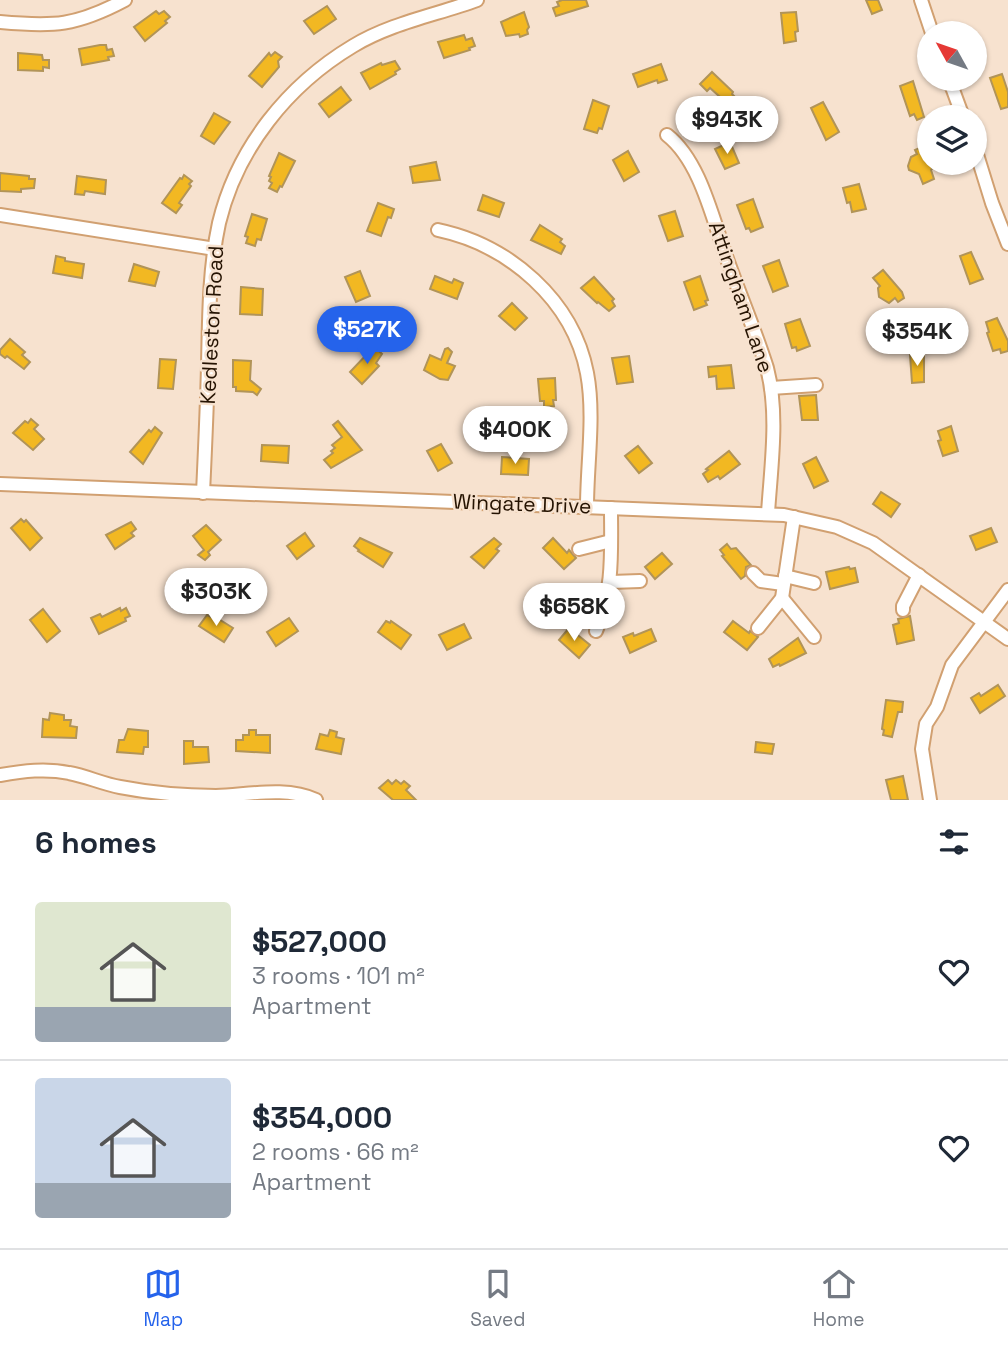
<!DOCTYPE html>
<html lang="en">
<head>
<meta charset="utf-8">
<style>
  :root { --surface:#fff; --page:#f6f6f7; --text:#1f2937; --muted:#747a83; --line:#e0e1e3; --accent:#2563eb }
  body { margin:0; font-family:"Space Grotesk",sans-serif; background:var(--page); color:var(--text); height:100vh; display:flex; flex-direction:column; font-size:26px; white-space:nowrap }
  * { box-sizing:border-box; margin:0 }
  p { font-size:23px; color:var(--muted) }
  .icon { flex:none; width:38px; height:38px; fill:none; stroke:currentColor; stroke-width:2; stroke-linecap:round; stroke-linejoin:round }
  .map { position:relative; height:800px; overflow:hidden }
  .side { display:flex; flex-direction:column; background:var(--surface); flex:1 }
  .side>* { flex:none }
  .needle { width:46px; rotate:310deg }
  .tools { position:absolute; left:917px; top:21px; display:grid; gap:14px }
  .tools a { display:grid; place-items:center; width:70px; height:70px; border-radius:50%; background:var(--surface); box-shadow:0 2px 5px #0004; font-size:35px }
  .price { position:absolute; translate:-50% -60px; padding:0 16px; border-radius:24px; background:#fff; color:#222; font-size:23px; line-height:46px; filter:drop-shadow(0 2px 4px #0008) }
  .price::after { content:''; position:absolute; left:50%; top:42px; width:21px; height:16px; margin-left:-10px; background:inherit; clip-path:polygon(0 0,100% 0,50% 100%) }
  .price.selected { background:var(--accent); color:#fff }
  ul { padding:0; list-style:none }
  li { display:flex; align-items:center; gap:21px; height:175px; padding:0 35px }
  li+li { border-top:2px solid var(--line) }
  li span { display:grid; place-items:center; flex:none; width:196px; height:140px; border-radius:7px; color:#555 }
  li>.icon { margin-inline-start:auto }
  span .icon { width:84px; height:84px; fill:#fffc; stroke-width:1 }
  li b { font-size:30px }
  h2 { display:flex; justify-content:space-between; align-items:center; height:84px; padding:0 35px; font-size:30px }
  .dock { display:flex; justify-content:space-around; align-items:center; height:98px; border-top:2px solid var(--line); background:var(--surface); font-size:19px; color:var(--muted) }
  .dock a { display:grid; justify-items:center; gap:4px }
  .dock .selected { color:var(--accent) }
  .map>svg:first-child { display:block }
  .building { fill:#f2b822; stroke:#b19458; stroke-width:2 }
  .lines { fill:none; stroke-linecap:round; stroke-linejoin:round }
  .minor-casing { stroke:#d1a071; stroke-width:16 }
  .minor { stroke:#fff; stroke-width:12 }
  .labels { text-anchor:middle; stroke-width:5; stroke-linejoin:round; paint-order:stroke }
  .street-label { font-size:21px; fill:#251302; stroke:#f7e2cf }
</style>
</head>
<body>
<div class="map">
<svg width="1008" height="800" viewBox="0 0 1008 800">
  <rect width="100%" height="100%" fill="#f7e2cf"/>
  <g class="building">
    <polygon points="562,0 586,0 588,6 556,16 553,8 559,6 557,2"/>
    <polygon points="866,0 878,0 882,10 872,14"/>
    <polygon points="327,6 336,19 314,34 304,21"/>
    <polygon points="156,11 159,14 164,11 170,17 165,21 167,23 145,41 134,27"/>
    <polygon points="524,12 529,27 527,30 528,34 520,37 519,34 506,36 501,22"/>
    <polygon points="796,12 798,31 795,32 796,41 784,43 781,13"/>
    <polygon points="464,35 466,40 472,38 475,46 469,48 470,50 444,58 438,42"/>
    <polygon points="100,45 106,45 107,50 112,49 114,56 108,57 109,60 82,65 79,49"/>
    <polygon points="275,52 282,57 278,61 279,67 262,87 249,76 269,53 271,56"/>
    <polygon points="18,53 42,55 43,60 49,60 49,68 43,67 43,71 18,70"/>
    <polygon points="395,61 400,69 395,72 396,74 370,89 361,73 381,63 382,65"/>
    <polygon points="661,64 667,80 658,83 657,80 638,87 633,74"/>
    <polygon points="712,72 733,92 732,94 736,98 729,105 710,88 707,91 700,84"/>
    <polygon points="1002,74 1008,92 1008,107 1001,109 990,78"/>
    <polygon points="913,81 924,117 917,120 914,114 910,116 900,86"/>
    <polygon points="341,87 351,100 329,117 319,104"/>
    <polygon points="593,100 609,106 602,129 599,128 597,133 584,129"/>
    <polygon points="823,102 839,132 826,140 811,108"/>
    <polygon points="214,113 230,122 214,144 201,136"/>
    <polygon points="730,142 739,163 725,169 715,149"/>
    <polygon points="922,147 931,163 932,169 931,170 934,179 923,184 919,174 909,170 908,166 911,157 917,154 915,150"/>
    <polygon points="628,151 639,172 624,181 613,160"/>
    <polygon points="279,153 295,161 282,187 280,186 277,192 269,188 272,183 269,181 271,177 269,176"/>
    <polygon points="436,162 440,180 413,183 410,167"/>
    <polygon points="0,173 29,176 29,179 35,179 34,188 21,189 21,192 0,191"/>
    <polygon points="184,175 192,181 189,184 191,186 179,203 182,205 176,213 162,203 180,178 182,179"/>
    <polygon points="77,176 106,180 105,194 85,191 84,195 75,194"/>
    <polygon points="859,184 866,209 852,212 850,202 847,203 843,188"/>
    <polygon points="483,195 504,203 499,217 478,210"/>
    <polygon points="753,199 763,227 751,232 749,228 746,229 737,205"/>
    <polygon points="378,203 394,209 391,218 388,217 381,236 367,231"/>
    <polygon points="675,211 683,236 668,241 659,216"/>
    <polygon points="252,214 267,219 261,240 257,239 255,246 246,243 248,237 245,236"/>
    <polygon points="540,225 562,239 560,242 565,246 561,254 531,240"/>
    <polygon points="971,252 983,279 970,284 960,256"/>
    <polygon points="56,256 65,258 65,261 84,264 82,278 53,273"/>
    <polygon points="779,260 788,286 773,292 763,266"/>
    <polygon points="134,264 159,272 155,286 129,281"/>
    <polygon points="883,270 902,292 904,298 898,302 895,298 889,303 879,297 878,288 880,286 873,278"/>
    <polygon points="360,271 370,296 356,302 345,277"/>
    <polygon points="435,276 452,283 454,279 463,283 457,299 430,289"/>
    <polygon points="700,276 708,300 705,301 707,305 694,310 684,282"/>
    <polygon points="594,277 614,299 612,301 615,306 609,311 598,302 597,303 581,288"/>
    <polygon points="241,287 263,289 262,315 240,314"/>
    <polygon points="512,303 527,318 515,330 499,316"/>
    <polygon points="997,318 1008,341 1008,351 1001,353 1000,349 993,351 987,333 989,332 986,322"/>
    <polygon points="800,319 810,346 797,351 796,347 792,348 785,324"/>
    <polygon points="10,339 25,352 22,355 30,362 24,369 7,356 5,358 0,354 0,350"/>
    <polygon points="376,348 382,354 376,363 379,366 362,384 350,372 370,351 372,353"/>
    <polygon points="448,348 452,352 447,363 455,366 448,380 440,379 424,370 430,355 441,360 445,349"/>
    <polygon points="924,354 924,382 912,383 910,355"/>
    <polygon points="629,356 633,382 617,384 612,358"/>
    <polygon points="160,359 176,360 173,389 158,388"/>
    <polygon points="233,360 251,361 250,380 261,389 257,395 253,392 236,391 236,387 233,387"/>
    <polygon points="731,365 734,388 717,389 716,376 709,377 708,367"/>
    <polygon points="555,378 556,400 553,400 554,406 544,407 544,401 540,401 538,379"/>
    <polygon points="816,395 818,420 802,420 799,396"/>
    <polygon points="31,419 38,425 34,429 44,439 33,450 13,433 25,421 28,423"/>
    <polygon points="338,421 362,450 331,468 324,460 333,453 331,451 335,448 332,445 342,437 333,425"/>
    <polygon points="951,426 958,451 943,456 938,441 941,440 938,431"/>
    <polygon points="155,427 162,433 143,464 130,452 149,430 151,432"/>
    <polygon points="441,444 452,463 438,471 427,451"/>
    <polygon points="262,445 289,446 288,463 261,461"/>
    <polygon points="638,446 652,463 639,473 625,456"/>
    <polygon points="729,451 740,464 720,479 718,476 708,482 703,474 708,470 706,469"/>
    <polygon points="502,457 529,459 528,475 501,474"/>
    <polygon points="816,457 828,481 814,488 803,464"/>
    <polygon points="881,492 900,504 891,517 873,504"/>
    <polygon points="21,519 24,522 26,520 42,538 30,550 11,528"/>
    <polygon points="131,522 136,529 131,533 134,536 115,549 106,535"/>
    <polygon points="206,525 221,540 208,552 210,555 205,560 198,555 204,550 193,536"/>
    <polygon points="991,528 997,542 976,550 970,536"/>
    <polygon points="305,533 314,546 297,559 287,546"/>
    <polygon points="360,538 392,553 383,567 358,551 359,550 354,546"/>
    <polygon points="494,538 501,544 496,549 499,551 484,568 471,557"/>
    <polygon points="553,538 567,553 569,550 576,558 564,569 543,548"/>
    <polygon points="727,544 731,549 736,548 751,565 746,567 745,576 741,579 722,556 724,555 720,550"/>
    <polygon points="662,553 672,564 655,579 645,567"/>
    <polygon points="849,567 850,569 855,568 858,582 830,589 826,572"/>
    <polygon points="120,608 121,611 126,608 130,616 125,618 126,621 99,634 91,618 100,614 102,617"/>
    <polygon points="43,609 60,631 47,642 30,620"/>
    <polygon points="207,615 211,617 212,615 233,628 224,642 199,626"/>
    <polygon points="910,616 914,640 897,644 893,625 899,623 898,619"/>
    <polygon points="289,618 298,631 276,646 267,632"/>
    <polygon points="386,621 390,623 391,621 411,635 401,649 378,632"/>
    <polygon points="733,621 749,633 750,631 758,637 747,650 724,632"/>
    <polygon points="464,624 471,638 447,650 439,635"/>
    <polygon points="569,628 590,645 579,658 559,640"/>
    <polygon points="651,629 656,641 630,653 623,637 633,633 634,636"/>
    <polygon points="798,638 806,653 780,666 779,664 773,667 769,659"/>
    <polygon points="998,685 1005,696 980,713 971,698 979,693 981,696"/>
    <polygon points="886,700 903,702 902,712 898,712 892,737 883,735 884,730 882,729"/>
    <polygon points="50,713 64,715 64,720 71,720 70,726 77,727 76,738 42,737 43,719 49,720"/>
    <polygon points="128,729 148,731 148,747 144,747 143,754 117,752 119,740 124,740"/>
    <polygon points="249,730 256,730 256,735 270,735 270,753 236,751 236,740 243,740 243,735 249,735"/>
    <polygon points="330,730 337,732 336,737 344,739 341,754 316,749 320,734 328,736"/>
    <polygon points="184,741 193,741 193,747 208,747 209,762 184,764"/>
    <polygon points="756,742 774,744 772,754 755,752"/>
    <polygon points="903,776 908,800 891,800 886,780"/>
    <polygon points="388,780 392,784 396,780 401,784 404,781 410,786 406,790 416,800 393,800 379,788"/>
  </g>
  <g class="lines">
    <defs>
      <g id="minor">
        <polyline points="921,0 932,33"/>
        <path d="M0,22C54,27 76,26 125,0"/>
        <polyline points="949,79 963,117"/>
        <path d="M667,135C700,161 712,217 726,256C739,293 755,330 767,368C779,414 771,466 768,513"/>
        <polyline points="975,148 992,203 1008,244"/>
        <polyline points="0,215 215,249"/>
        <path d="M438,230C509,245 573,300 587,373C595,415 587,464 587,507"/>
        <polyline points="771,388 816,385"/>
        <polyline points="0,484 784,515 837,527 873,543 1008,639"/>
        <path d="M203,493C205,450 207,408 208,366C209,318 209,269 219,223C237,148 288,85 353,46C391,23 436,15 477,0"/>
        <polyline points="579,549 611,541"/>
        <polyline points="753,573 761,581 783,584"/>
        <polyline points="785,576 814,583"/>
        <polyline points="611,582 640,581"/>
        <polyline points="782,598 814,637"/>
        <polyline points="903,610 903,606 919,575"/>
        <polyline points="758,628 782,598 794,517"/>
        <path d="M596,631C614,589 611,552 611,508"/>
        <path d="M0,775C23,771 46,768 69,773C86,776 103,784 120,787C151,793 184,796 216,796C248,795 286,786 316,800"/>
        <polyline points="930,800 922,749 926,724 937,707 952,665 1008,590"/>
      </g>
    </defs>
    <use href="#minor" class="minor-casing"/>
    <use href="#minor" class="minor"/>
  </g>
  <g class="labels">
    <g class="street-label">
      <text transform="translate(741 297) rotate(71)" y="7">Attingham Lane</text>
      <text transform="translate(212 325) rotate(-87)" y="7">Kedleston Road</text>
      <text transform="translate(522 504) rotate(2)" y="7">Wingate Drive</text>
    </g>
  </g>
</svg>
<div class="tools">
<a><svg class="needle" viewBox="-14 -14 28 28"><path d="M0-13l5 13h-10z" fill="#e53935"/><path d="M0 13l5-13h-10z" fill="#747a83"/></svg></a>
<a><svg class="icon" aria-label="layers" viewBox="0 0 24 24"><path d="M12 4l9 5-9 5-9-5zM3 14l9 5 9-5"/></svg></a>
</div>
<b class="price" style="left:727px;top:156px">$943K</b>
<b class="price selected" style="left:367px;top:366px">$527K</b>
<b class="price" style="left:917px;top:368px">$354K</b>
<b class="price" style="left:515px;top:466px">$400K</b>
<b class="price" style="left:216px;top:628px">$303K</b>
<b class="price" style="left:574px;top:643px">$658K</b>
</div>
<section class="side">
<h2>6 homes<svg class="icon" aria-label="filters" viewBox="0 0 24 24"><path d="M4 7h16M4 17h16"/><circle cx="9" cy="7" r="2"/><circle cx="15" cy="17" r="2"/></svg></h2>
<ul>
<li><span style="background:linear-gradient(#dfe7d0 75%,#9aa5b1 0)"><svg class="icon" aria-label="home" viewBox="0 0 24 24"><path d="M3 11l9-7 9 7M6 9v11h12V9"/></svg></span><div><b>$527,000</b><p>3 rooms · 101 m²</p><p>Apartment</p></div><svg class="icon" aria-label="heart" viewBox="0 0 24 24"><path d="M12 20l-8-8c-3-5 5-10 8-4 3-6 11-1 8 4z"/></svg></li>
<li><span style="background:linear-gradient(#c9d6e8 75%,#9aa5b1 0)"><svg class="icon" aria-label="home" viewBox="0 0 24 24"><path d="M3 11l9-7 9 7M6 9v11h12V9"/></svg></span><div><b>$354,000</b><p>2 rooms · 66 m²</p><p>Apartment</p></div><svg class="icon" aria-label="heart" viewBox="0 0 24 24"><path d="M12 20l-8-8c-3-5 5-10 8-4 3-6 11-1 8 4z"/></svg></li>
</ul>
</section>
<nav class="dock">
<a class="selected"><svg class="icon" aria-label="map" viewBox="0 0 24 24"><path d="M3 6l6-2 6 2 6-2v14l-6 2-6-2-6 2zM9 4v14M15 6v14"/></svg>Map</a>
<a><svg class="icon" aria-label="saved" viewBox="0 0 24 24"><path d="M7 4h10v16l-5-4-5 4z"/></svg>Saved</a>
<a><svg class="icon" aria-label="home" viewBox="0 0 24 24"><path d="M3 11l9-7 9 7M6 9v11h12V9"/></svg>Home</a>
</nav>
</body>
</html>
